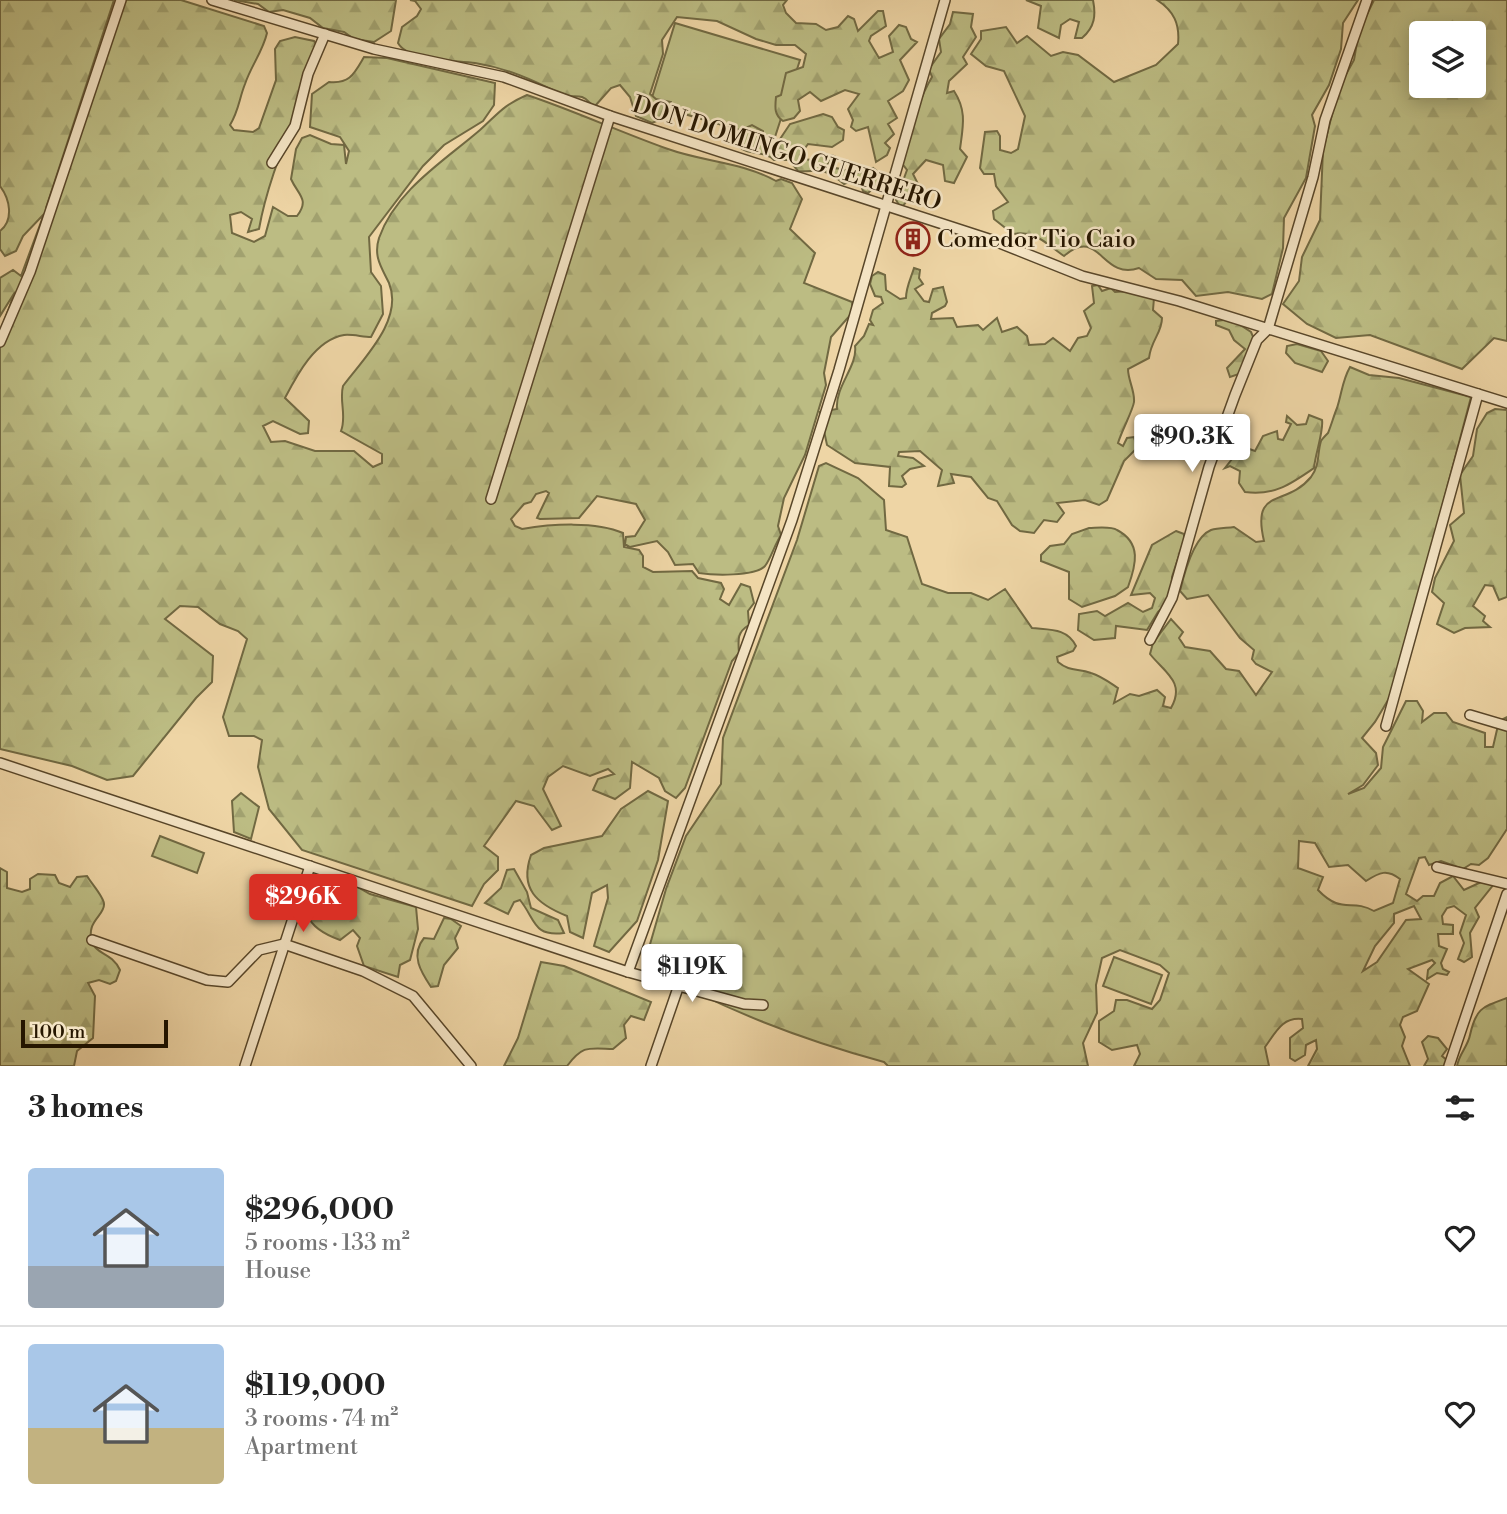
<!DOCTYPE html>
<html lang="en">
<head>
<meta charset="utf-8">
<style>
  :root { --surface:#fff; --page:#f6f6f6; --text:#222; --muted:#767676; --line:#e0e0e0; --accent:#d93025 }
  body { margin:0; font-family:"Libre Bodoni",serif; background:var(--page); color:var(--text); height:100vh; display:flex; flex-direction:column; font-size:26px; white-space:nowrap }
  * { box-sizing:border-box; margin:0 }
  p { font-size:23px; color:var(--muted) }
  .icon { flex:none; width:38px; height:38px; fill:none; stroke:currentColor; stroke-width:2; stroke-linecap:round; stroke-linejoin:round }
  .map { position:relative; height:1066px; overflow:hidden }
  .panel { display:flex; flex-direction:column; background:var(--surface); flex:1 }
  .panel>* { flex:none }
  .buttons { position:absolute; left:1409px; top:21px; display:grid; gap:14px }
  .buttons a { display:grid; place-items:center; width:77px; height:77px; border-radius:7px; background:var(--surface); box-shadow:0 4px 18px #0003; font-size:35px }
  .scale { position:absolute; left:21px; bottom:18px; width:147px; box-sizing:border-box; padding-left:7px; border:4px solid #261600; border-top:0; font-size:19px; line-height:24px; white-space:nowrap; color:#261600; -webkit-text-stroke:5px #f4e4c4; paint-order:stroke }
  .price { position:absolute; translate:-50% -60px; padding:0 16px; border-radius:7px; background:#fff; color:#222; font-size:23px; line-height:46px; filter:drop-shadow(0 2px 4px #0008) }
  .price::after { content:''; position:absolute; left:50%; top:42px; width:21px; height:16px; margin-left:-10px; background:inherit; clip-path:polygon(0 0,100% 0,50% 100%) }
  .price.current { background:var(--accent); color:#fff }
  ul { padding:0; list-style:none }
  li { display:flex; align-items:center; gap:21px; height:175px; padding:0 28px }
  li+li { border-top:2px solid var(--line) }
  li span { display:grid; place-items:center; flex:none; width:196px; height:140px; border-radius:7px; color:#555 }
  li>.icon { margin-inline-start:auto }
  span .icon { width:84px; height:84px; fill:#fffc; stroke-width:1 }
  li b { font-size:30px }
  h2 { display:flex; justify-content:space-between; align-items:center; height:84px; padding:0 28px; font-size:30px }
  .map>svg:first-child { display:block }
  .green { fill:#bcbc83; stroke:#716942; stroke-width:2 }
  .forest { fill:url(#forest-firs); stroke:#716942; stroke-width:2; fill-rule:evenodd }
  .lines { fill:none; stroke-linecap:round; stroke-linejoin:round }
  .minor-casing { stroke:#584629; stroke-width:12 }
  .minor { stroke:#f4e4c4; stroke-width:9 }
  .labels { text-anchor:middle; stroke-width:5; stroke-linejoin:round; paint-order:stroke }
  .street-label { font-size:24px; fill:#261600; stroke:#f4e4c4 }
  .poi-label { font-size:24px; fill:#261600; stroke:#f4e4c4; text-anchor:start }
</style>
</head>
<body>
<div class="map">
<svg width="1507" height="1066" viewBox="0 0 1507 1066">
  <defs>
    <pattern id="forest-firs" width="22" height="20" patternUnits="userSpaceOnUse" patternTransform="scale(1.75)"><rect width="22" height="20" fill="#bcbc83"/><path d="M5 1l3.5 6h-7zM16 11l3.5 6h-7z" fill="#a1a16f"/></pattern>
  </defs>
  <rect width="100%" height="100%" fill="#eed5a5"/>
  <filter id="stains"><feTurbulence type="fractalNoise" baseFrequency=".00286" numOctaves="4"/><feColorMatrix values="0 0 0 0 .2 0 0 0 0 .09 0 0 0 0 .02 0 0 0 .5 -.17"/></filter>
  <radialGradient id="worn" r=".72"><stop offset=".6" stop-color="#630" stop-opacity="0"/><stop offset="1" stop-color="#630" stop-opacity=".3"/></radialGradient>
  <g class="green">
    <polygon points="675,23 800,60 774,140 650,104"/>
    <polygon points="160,836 204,853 197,873 152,856"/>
    <polygon points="1114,957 1162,975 1151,1004 1103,986"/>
  </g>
  <g class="forest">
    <path d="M0,0H114L46,208L124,0H181L264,26L267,33C263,51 251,66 245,84C239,99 239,110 230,125L234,130L253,132L259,128L276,80L275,49L280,41L295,37L314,41L319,48C301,109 270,167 259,229L248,232L252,219L241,212L230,215L232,233L254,242L265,236L273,207L288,216H297C310,199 298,195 291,179L296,149L302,138L310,135L331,144L344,145L346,164L349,151L340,137L310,127L312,94L329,82C350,84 354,74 364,57L387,58L495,83L494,105L483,121L444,145L423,166L369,237L371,272L381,286L383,314L371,337C363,337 352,334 344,335C315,340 297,375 285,398L309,421L308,433L300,434L273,421L263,426L271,442L285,441L315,451H354L373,467L382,463V454L341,431C347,416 339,401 343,386C363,359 404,320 389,283C382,268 373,257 379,238C396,190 444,161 480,130C499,113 502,106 527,95C575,111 620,132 668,149C704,162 742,162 776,181L781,179L792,183L802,199L790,229L815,253L804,283L852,302L853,312L831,337L824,373L826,385L805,455L784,498L778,526L781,535C775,544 771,558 765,566C755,577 712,575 699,573L693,564L675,565L668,552L657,541L630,547L625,544L626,537L635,536L645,520L636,504L597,496L579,518L540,519L537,518L549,493L546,491L536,494L531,502L524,504L511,519L515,526L522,529C551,524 596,521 623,533L624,547L639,550L643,556V567L653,572L692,571L698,578L721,583L724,589L720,599L729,605L741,584L750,587L754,603L748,611L749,625C737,632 738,640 739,653L732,661L685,788L676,798L665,791L659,778L632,762L630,788L615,799L593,790L598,779L614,774L608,769L590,776L563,766L548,777L543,789L561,826L552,830L534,806L516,801L484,846L498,857V870L484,884L472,906L302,850L269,809L258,767L262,740L254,736H229L223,717L247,639L238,631L220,624L198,607L180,606L165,619L213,656L212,682L196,698L133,776L107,780L72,766L0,749V332L15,292L0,316V278L13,270L21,276L44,214L23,236L16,251L5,256L0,249V231C14,220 10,199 0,186Z"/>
    <polygon points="234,0 396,0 391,31 374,42 354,39 344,32 323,28 310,18 283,10 269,12 258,4"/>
    <path d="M410,0H787L783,5L786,13L796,23L816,24L826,30L838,27L848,16L854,19L858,31L878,11H883L886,26L871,36L869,41L879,58L893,52L889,36L899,25L906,27L911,39L917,42L900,60L909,80L903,91L888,101L897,118L888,124L894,134L885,143L890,148L887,155L876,162L868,127L856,131L851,127L853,120L848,109L859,94L845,90L821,101L810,92L798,100L800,111L794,118L783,121C774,115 775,107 776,97L781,95L786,73L803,67L806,54L795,45H776L756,39L717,21L677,17L662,40L663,54L650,94L656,99L671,102V115L652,123L636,116L630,97L620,85L611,88L595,106C588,104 590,100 582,97C576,95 567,98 561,94C533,80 507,68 475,63C455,60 409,62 398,43L402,27L417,16L421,9L415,1Z"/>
    <path d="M1026,0H1093C1096,15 1095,27 1082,38H1075L1079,22L1070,19L1061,25L1059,38L1038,28L1041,6Z"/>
    <path d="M1157,0H1358L1343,23L1341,49L1329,85L1312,115L1315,126L1306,178L1284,218L1283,248L1272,294L1262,299L1228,292L1196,296L1182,280L1156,279L1139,268C1101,281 1100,225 1064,256C1046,244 1036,230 1013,234L994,219L993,211L1008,202L996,186L994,174H984L980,168L985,132L997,131L1000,136V150L1011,153L1018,149L1025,116L1004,71L986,66L971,54L981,39V31L1006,27L1017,43L1027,36L1051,56L1063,52L1078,55L1114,82L1156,65L1178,44C1180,24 1174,11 1157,0Z"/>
    <path d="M1374,0H1507V341L1494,338L1462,369L1370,335L1336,338L1307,324L1283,304L1299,281L1302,257L1320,220L1323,150L1339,87L1354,60L1359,31ZM1421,33H1474V86H1421Z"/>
    <path d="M953,12L973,14L971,27L976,37L963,57L967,64L949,81L947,93L954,91C967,111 963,126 960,149L967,157L954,183L945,181L943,165L926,160L913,174L920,188L915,189L903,206L899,205L896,200L907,170L901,162C910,133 917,102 932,77L929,69L941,52L939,39L950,24Z"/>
    <path d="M823,114L832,117L838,127L844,130L843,140L832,147L808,144L800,155L803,159L812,160L824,154L834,156L827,165L831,170L836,168L860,173L873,168L878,172L879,183L868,193L863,191L860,183L853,180L844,184C824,167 823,172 798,171L789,160H774C763,149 746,157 737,144V132L752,125L763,131V144L774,148L790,124Z"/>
    <path d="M914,268L920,270L919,278L923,284L915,289L924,301L929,302L933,289L943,287L947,302L945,306L932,313L931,319L953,318L957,327L978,325L983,330L997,318L1002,332L1017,327L1027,336L1029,345L1045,344L1053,338L1070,351L1078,338L1087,336L1091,328L1084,311L1094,303L1092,286L1098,285L1102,291L1111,288L1115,292L1129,291L1154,298L1153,310L1162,318C1162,333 1151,340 1149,358L1128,369C1128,380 1135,391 1134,402C1133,410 1122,430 1118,443L1123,446L1127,438L1134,437L1137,448L1124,461L1107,500L1099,505L1085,500L1057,503L1064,513L1057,522L1044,520L1034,533L1020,531L1012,525L997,501L988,498L971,477L951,474L954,483L938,486L942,470L920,451L899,452L898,456L913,458L924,466L910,469L902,476L906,484L902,487L889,486L890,467L855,463L827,445L820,412L837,409C835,386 858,366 855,346L864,336L869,324L873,325L870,320L873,310L883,303L881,297L875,296L870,284L872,276L878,272L885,275L886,290L900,299L906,298C906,287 911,278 914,268Z"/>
    <polygon points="1231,319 1251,332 1254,339 1239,374 1230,377 1227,368 1245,349 1234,340 1229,330 1216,325 1216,321"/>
    <polygon points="1297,344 1321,351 1328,361 1322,372 1295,363 1286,353 1287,346"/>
    <path d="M1350,367L1369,375L1399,378L1471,397L1394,690L1375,722L1362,738L1376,753L1378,765L1363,785L1348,794L1364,788L1381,768L1383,747L1406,701H1417L1423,711L1422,722L1434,713H1446L1453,722L1485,733V747H1493L1499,721L1507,717V829L1488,858L1479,865L1471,864L1463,869L1441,861L1429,865L1425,857L1419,858L1406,894L1417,901L1423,896H1434L1440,883L1453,876L1464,890L1481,882L1494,884L1475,908L1479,917L1470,933L1472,957L1464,962L1458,959L1464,943L1460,933L1466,915L1454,906L1447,908L1442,916L1443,924L1453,925V934H1438L1439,946L1447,949L1441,963L1443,969L1449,972L1447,975L1437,973L1427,979L1428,970L1435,963L1432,960L1408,969L1429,984L1417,1011L1403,1017L1400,1025L1405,1037L1402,1046L1410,1066H1308L1317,1049L1316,1040L1306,1045L1305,1055L1295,1061L1290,1058V1038L1303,1028L1302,1019C1282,1017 1276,1032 1265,1047L1269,1066H1134L1140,1054L1137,1045L1112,1050L1099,1042V1021L1114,1011L1116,1000H1127L1152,1009L1160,1000L1169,973L1160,965L1120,950L1102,958L1096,985L1097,1013L1083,1043L1088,1066H888L884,1062C797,1038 722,1009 644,965L666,889L686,836L721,784L723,738L797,540L819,466L826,463L858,478L884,500L886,530L907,537L922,584L948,593H971L988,600L1005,589L1032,628C1050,630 1067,628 1076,646L1073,651L1057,657L1058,662C1070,672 1078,668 1091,673C1101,676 1109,682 1118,688L1114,703L1130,694L1139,696L1157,690L1165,697L1163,706L1171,708C1186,682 1164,672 1150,654L1153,643L1171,619L1183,632L1179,638L1185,647L1210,651L1226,669L1239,671L1256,695L1272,672L1256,664L1252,659L1254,650L1240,638L1208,595L1187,599L1180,591C1184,574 1194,537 1211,530C1218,528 1227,528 1234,527L1256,542L1264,541C1251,486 1286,508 1311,477C1320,465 1317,454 1321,441C1322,439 1326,435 1328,433C1331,426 1334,415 1337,408C1342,393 1342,381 1350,367ZM1299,841L1315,843L1329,867L1348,865L1366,881C1380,872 1387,869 1400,879L1393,903L1374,911C1351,898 1342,915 1318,890L1323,877L1298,868ZM1414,906L1421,919L1406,920L1377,962L1363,971L1375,946L1394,923V914Z"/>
    <polygon points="1495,409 1507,410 1507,597 1499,600 1493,586 1485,585 1473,606 1485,616 1483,621 1490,627 1465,628 1454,633 1437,624 1444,603 1432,592 1435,578 1454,541 1450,525 1464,513 1460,475 1473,456 1477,429 1487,413"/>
    <path d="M1309,415L1322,420C1324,430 1315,455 1314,468C1291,484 1274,496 1245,492L1239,483L1240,471L1230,466L1225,468L1232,459L1231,437L1234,436L1238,445L1255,451L1263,436L1277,431L1278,439L1283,440L1291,424L1286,422L1287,416L1297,425L1306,424Z"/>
    <path d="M1089,528C1096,528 1111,526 1117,530C1142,543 1136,565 1128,587L1115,596L1082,607L1069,599V572L1041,561V555L1050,546L1064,544L1072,534Z"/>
    <polygon points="1176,531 1184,534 1184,540 1172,577 1171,600 1158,612 1147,630 1116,626 1115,638 1094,640 1078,630 1079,614 1097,611 1105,616 1128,603 1143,612 1152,608 1155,598 1150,593 1131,595 1152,545"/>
    <path d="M648,791L668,801L658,860L637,921L609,952L594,946L608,898L607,885L592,893L583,938L570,932L567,916C537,904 519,889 531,855L544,848L602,836L621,809Z"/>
    <polygon points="241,793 259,807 251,839 234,832 232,801"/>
    <path d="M0,868L7,872V888L22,892L30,889V879L38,874L55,875L59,883L70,887L77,877L87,876C91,883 104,897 104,904C105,916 84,922 93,944C97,954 112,953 120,970L116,981L110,984L99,980L88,983L95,996L93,1038L77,1051L74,1066H0Z"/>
    <path d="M514,869L527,892L531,908L558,920L564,933C533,937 536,920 520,900L514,902L508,914L485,903L501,888L507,870Z"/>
    <path d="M315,876H323L333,890L347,881L370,894L416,907L418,929L410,960L400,965L398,977L364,966L357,946L360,938L353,930L340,940C304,927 299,910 315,876Z"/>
    <path d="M444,918L451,919L461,926L455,938L458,948L444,965L438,986L431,987C421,972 410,955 424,938L434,939Z"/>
    <path d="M541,962L564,966L651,1002L644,1020L631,1016L624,1025L626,1038L613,1049C588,1048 583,1045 567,1066H504L518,1038Z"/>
    <path d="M1507,998V1066H1457C1459,1054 1468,1046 1470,1035C1476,1008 1482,1007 1507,998Z"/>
    <polygon points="1428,1036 1438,1038 1447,1049 1442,1056 1454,1066 1424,1066 1428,1059 1422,1042"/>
  </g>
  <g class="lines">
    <defs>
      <g id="minor">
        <polyline points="212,0 374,49 504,77 610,116 992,240 1082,276 1179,301 1507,403"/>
        <polyline points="272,163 295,126 308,74 325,34"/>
        <polyline points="0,342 30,272 121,0"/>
        <polyline points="491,499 610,116"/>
        <polyline points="1150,640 1172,598 1209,467 1235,395 1257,340 1268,329 1313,177 1325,120 1367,0"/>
        <polyline points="1470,715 1507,726"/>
        <polyline points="1386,726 1478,394"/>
        <polyline points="0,763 628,972 744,1004 763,1005"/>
        <polyline points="1437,867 1507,884"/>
        <polyline points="92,940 207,980 228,982 259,950 284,944 363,971 413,996 471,1066"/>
        <polyline points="628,972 792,520 839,370 945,0"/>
        <polyline points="245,1066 310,866"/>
        <polyline points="651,1066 679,985"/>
        <polyline points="1449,1066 1507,894"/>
      </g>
    </defs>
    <use href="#minor" class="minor-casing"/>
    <use href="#minor" class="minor"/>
  </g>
  <defs>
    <symbol id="building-ring" viewBox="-11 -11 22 22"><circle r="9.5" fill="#f4e4c4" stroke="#8f2418" stroke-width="1.5"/><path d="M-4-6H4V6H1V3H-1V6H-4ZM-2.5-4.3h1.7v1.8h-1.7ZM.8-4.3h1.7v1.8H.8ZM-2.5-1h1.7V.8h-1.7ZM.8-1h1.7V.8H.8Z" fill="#8f2418"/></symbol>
  </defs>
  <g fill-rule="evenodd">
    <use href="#building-ring" x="894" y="220" width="38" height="38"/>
  </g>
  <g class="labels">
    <g class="street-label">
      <text transform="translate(787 153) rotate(18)" y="8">DON DOMINGO GUERRERO</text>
    </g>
    <g class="poi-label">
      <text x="937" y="247">Comedor Tio Caio</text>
    </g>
  </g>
  <rect width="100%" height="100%" filter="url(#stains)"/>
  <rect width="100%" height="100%" fill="url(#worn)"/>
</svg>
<div class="buttons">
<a><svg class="icon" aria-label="layers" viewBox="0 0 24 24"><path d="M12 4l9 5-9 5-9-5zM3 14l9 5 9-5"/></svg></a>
</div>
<div class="scale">100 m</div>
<b class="price" style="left:1192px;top:474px">$90.3K</b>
<b class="price current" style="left:303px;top:934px">$296K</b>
<b class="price" style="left:692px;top:1004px">$119K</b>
</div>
<section class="panel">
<h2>3 homes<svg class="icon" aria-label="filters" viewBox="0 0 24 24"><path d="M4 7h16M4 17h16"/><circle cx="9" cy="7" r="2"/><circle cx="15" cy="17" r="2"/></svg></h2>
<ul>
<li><span style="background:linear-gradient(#a9c7e8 70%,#9aa5b1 0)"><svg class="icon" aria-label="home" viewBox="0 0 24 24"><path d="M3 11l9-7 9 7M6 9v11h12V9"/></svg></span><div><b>$296,000</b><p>5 rooms · 133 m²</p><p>House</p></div><svg class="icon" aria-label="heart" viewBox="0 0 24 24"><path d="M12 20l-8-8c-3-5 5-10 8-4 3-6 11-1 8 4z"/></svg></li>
<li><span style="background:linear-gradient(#a9c7e8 60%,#c2b280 0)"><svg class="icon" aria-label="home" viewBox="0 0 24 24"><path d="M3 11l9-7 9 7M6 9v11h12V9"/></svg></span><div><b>$119,000</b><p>3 rooms · 74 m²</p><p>Apartment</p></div><svg class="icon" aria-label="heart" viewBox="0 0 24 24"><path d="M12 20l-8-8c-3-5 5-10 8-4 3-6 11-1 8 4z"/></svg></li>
</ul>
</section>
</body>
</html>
